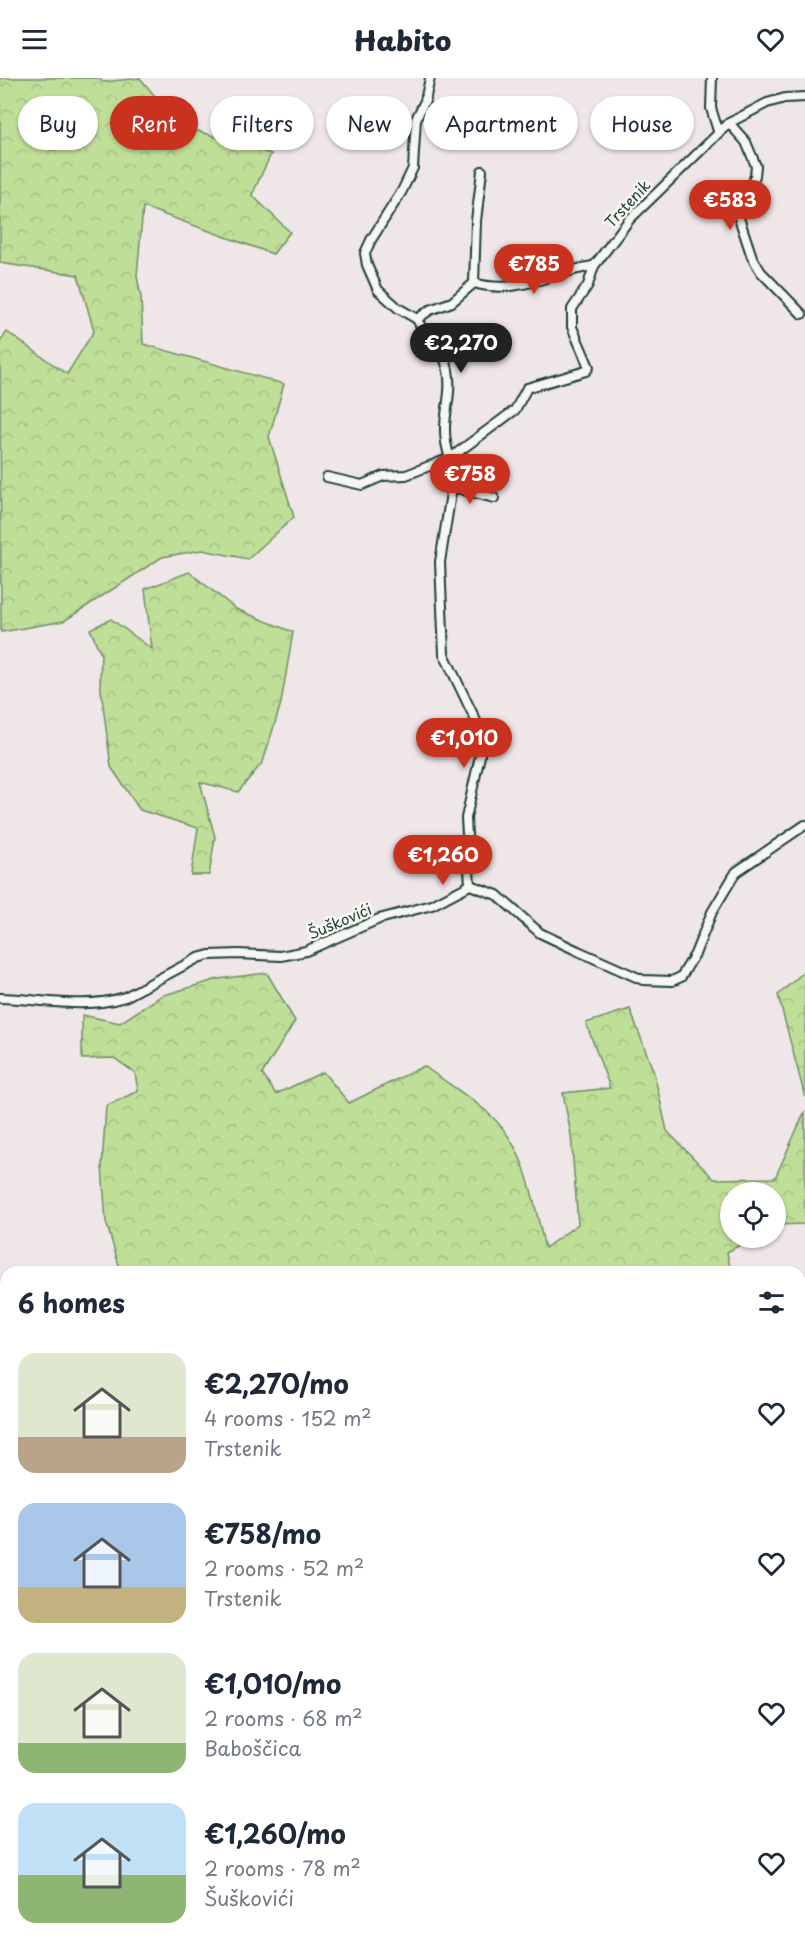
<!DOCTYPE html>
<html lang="en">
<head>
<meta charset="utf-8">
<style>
  :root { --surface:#fff; --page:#f2f2f3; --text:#1f2937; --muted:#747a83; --accent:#c8321e }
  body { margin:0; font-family:"Playpen Sans",sans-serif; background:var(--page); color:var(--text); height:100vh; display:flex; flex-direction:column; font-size:22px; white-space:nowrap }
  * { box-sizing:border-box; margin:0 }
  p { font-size:20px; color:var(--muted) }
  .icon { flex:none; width:33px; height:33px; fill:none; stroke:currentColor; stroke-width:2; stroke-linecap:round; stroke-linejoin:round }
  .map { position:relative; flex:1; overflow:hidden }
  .sheet { position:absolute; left:0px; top:1188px; width:806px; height:686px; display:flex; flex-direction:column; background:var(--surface); border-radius:18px 18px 0 0; box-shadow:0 2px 4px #0004 }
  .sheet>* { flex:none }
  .guide { position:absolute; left:18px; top:18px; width:770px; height:54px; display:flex; gap:12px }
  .fabs { position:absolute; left:720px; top:1104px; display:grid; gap:12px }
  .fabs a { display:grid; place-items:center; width:66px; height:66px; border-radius:50%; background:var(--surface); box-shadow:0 2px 4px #0004; font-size:30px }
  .price { position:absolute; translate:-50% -51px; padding:0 14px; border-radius:21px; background:var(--accent); color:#fff; font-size:20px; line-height:39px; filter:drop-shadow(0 2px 3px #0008) }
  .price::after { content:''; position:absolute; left:50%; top:36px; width:18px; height:14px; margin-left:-9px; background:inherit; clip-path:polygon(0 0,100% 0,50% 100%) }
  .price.active { background:#222; color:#fff }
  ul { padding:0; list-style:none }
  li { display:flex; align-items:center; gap:18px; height:150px; padding:0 18px }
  li span { display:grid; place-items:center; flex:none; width:168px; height:120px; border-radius:18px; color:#555 }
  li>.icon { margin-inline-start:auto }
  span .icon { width:72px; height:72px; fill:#fffc; stroke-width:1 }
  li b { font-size:26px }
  h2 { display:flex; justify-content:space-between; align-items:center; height:72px; padding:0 18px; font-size:26px }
  .pill { padding:0 21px; border-radius:27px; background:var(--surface); box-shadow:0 2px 4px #0004; font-size:21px; line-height:54px }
  .pill.active { background:var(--accent); color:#fff }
  header { display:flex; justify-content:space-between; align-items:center; height:78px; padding:0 18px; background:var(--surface); font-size:27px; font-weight:800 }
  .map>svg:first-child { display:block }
  .forest { fill:url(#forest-crowns); stroke:#6f8e66; stroke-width:1.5 }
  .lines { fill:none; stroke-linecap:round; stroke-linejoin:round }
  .stream { stroke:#5c939f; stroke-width:2 }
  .minor-casing { stroke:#1f3d34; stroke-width:12 }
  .tertiary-casing { stroke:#1f3d34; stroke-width:14 }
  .minor { stroke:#f6f6f2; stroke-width:8 }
  .tertiary { stroke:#f6f6f2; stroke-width:9 }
  .labels { text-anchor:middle; stroke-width:5; stroke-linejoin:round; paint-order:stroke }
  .street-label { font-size:15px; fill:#1f3d34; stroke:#f6f6f2 }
</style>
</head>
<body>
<header><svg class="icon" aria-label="menu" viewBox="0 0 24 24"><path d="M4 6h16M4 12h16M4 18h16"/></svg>Habito<svg class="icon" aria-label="heart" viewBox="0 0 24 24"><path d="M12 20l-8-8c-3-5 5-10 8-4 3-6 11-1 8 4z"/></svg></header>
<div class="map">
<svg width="805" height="1873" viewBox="0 0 805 1873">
  <defs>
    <pattern id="forest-crowns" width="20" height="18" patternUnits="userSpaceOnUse" patternTransform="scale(1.5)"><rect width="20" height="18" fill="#bfde97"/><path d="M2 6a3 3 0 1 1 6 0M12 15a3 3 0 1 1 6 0" fill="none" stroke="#a4bf83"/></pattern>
  </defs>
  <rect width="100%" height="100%" fill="#efe6e8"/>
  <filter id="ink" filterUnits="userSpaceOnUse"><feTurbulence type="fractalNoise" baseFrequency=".0167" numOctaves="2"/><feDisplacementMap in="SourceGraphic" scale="12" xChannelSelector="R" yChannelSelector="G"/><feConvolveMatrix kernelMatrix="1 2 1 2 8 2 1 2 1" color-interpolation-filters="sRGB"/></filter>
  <g filter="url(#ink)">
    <g class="forest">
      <polygon points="0,0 98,0 103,4 140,0 179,47 271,76 252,117 290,154 273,176 143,129 137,198 141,219 143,266 284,306 269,359 294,439 248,481 202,472 162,479 64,543 1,554 0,264 7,254 67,296 94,253 78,197 0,185"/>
      <polygon points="189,494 236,531 293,554 281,625 263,684 238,714 200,704 215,759 209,797 191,797 198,750 140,732 111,689 100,604 101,576 90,551 111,541 152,571 145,511"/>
      <polygon points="805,893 805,1019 778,917"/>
      <path d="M267,895L295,943L262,996L276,1016L323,994L349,1025L424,988C445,1004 469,1018 488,1035C527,1068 533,1123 545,1170L578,1146L571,1057L563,1015L610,1010L586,945L630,931L654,995L667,1053L714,1101L775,1100L805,1033V1146L776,1147V1114H730V1160H753L727,1174L731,1194H121L106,1144L102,1088L106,1028L138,1013L135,995L114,980L82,981V937L120,945L161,918L218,901Z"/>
      <polygon points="800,1381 805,1389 805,1510 800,1508"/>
    </g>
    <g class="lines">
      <g class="stream">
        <polyline points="800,1650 805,1649"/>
        <polyline points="0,1700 6,1697"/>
      </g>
      <defs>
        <g id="minor">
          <polyline points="712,0 711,30 718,53"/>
          <polyline points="729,45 746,64 756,88 755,98 748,114 739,126 737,134 752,179 761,194 802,236"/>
          <path d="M474,205C518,218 553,193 594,188"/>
          <polyline points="417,241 398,230 378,212 367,187 365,175 371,162 402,113 413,90 416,41 425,23 430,0"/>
          <path d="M327,399L362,407L383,398L406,397L450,380C437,343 454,324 448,292C444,270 425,260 417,241L430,232L452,224L474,205L476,143L482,93"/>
          <polyline points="452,409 494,420"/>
          <polyline points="470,807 466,740 480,678 480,659 477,645 444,576 440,484 452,409 450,380 515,332 527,310 586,293 589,289 572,249 572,231 588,207 594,188 629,142 729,45 767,25 785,20 805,19"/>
          <path d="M0,920C42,921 84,932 125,919L198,880L209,877L239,876L281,878L306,873L379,841L432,827L470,807L497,817L540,855L578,873L643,902L672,903L681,899L695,876L712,834L736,794L805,747"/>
          <polyline points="0,1554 6,1552"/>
          <polyline points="800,1577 805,1577"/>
          <polyline points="0,1589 6,1589"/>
          <polyline points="0,1633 6,1634"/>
          <polyline points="0,1830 6,1827"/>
          <polyline points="245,1873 254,1868"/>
          <polyline points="326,1873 330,1868"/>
          <polyline points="383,1873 386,1868"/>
        </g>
        <g id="tertiary">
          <polyline points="800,1697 805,1694"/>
          <polyline points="750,1868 751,1873"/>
        </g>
      </defs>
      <use href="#minor" class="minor-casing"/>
      <use href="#tertiary" class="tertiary-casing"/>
      <use href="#minor" class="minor"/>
      <use href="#tertiary" class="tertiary"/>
    </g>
  </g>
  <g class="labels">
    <g class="street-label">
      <text transform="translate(628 126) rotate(-47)" y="5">Trstenik</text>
      <text transform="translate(340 844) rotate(-23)" y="5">Šuškovići</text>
    </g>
  </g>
</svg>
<div class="fabs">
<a><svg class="icon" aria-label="locate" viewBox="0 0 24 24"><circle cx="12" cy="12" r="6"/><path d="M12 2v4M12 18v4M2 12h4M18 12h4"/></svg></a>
</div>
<b class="price" style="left:730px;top:153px">€583</b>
<b class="price" style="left:534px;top:217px">€785</b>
<b class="price active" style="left:461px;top:296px">€2,270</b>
<b class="price" style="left:470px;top:427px">€758</b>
<b class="price" style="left:464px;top:691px">€1,010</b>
<b class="price" style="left:443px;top:808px">€1,260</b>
<div class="guide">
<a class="pill">Buy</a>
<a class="pill active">Rent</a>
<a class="pill">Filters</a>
<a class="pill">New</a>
<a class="pill">Apartment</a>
<a class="pill">House</a>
</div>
<section class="sheet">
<h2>6 homes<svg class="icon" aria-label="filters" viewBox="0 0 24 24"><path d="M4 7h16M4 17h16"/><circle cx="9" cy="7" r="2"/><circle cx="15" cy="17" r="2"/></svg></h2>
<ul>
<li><span style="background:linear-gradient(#dfe7d0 70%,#b9a48a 0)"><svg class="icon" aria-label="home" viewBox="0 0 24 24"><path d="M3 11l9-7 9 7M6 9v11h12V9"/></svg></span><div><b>€2,270/mo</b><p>4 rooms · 152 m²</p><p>Trstenik</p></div><svg class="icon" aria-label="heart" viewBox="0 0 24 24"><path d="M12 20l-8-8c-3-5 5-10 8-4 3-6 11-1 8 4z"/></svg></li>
<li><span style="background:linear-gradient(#a9c7e8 70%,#c2b280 0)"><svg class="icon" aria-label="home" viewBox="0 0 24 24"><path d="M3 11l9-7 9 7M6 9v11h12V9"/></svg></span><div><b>€758/mo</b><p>2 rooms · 52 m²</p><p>Trstenik</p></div><svg class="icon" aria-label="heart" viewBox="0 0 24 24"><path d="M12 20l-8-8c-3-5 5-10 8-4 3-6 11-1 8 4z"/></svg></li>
<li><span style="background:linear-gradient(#dfe7d0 75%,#8fb573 0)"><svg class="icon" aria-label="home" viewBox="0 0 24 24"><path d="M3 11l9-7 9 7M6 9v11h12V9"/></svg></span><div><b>€1,010/mo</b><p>2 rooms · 68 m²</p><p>Baboščica</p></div><svg class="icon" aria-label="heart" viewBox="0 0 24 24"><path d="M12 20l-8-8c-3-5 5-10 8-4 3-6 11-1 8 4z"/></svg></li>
<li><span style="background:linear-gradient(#bfe0f5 60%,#8fb573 0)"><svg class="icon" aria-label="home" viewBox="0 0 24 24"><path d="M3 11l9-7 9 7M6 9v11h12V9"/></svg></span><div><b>€1,260/mo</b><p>2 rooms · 78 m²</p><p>Šuškovići</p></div><svg class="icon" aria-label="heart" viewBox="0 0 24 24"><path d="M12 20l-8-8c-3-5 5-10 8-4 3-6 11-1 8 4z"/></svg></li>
</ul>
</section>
</div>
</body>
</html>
